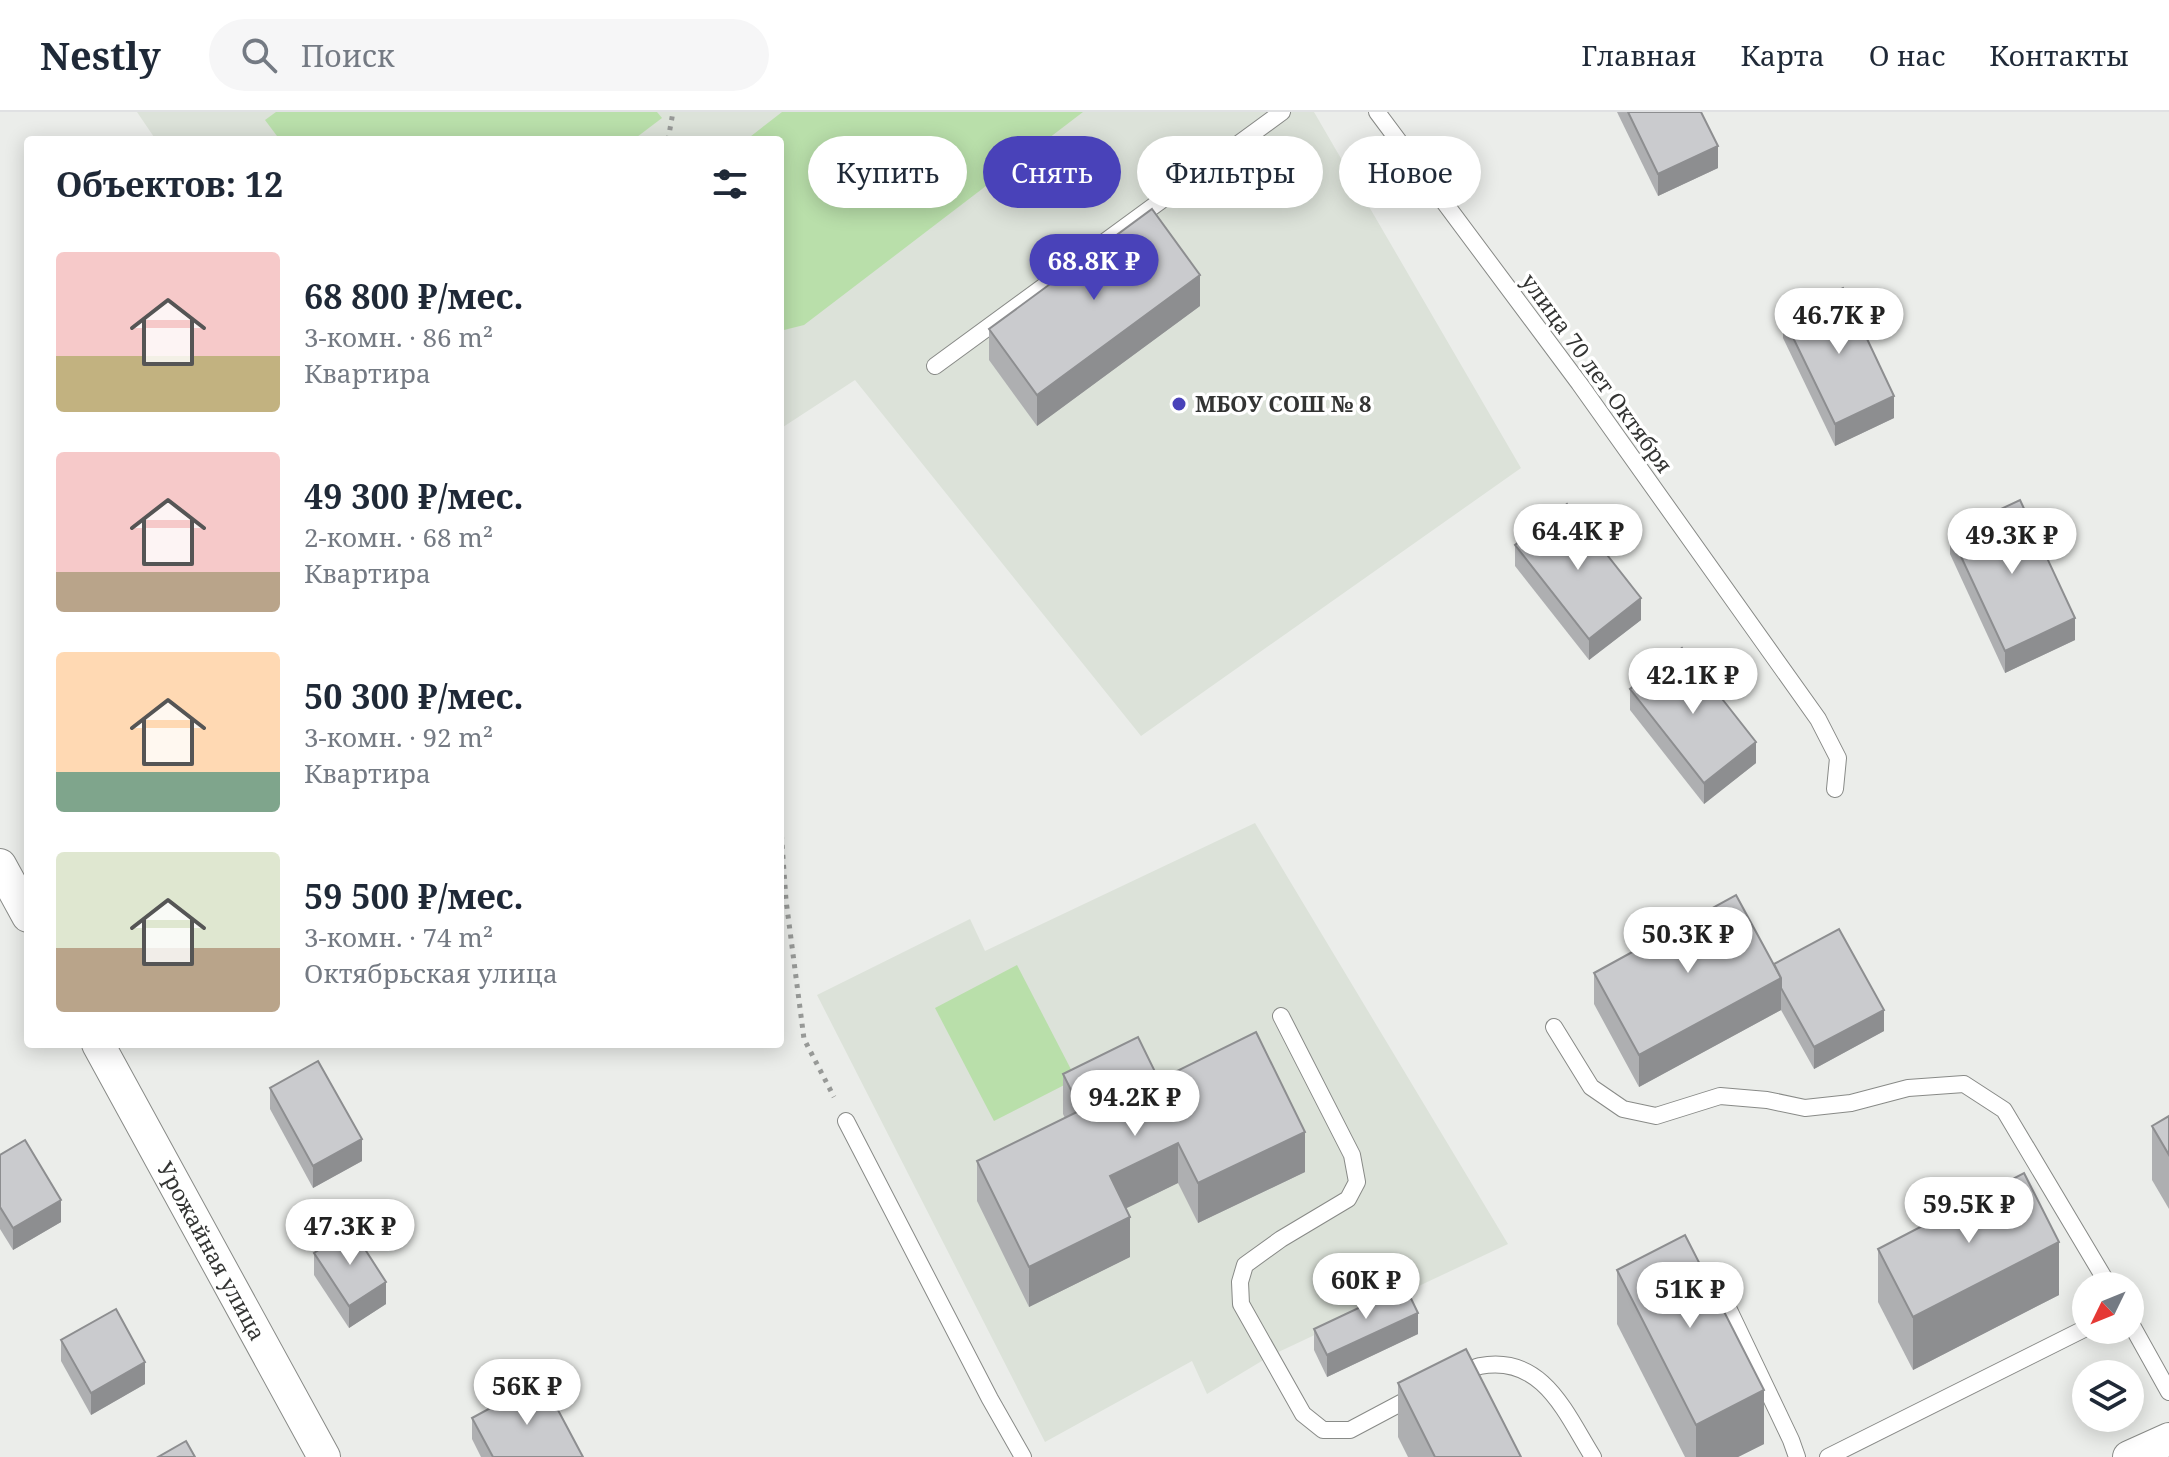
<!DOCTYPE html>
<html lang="ru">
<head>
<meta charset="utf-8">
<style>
  :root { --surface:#fff; --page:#f6f6f7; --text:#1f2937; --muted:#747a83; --line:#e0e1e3; --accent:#4942b9 }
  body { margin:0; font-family:"Noto Serif",serif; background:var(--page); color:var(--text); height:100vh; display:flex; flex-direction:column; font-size:30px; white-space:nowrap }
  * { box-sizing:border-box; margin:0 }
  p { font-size:26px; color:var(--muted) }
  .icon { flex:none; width:44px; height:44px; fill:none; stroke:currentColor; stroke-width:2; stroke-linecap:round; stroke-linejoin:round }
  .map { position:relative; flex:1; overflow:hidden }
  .drawer { position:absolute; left:24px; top:24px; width:760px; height:912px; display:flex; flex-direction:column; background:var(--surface); border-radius:8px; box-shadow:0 4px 20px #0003 }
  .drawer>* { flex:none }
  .top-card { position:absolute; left:808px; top:24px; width:760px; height:72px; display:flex; gap:16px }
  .needle { width:52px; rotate:227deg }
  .fabs { position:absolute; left:2072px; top:1160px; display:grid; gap:16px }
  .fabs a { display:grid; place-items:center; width:72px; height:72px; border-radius:50%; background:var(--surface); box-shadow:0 4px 20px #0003; font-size:40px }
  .price { position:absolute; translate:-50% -68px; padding:0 18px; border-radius:28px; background:#fff; color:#222; font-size:26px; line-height:52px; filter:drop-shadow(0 2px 4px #0008) }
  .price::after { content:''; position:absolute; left:50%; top:48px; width:24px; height:18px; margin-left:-12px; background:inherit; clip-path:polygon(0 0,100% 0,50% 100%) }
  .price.on { background:var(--accent); color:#fff }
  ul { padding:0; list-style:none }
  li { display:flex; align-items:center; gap:24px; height:200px; padding:0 32px }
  li span { display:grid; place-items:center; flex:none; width:224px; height:160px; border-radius:8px; color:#555 }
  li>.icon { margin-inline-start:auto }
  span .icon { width:96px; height:96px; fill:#fffc; stroke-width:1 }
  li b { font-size:34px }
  h2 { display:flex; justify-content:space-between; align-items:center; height:96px; padding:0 32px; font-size:34px }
  .tag { padding:0 28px; border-radius:36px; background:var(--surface); box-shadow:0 4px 20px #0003; font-size:28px; line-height:72px }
  .tag.on { background:var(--accent); color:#fff }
  header { display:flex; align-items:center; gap:48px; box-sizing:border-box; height:112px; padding:0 40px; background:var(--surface); border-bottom:2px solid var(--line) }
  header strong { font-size:38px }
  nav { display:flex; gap:44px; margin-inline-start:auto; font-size:28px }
  .search { width:560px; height:72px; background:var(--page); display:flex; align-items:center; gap:20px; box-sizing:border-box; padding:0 28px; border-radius:44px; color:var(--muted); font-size:30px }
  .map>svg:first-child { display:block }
  .built { fill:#dce2d9 }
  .green { fill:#b9dfaa }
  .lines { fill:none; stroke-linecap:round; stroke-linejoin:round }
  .service-casing { stroke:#888a87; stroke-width:18 }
  .minor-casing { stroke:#888a87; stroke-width:34 }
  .path { stroke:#979997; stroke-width:5; stroke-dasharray:4 6; stroke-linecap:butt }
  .service { stroke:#fff; stroke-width:16 }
  .minor { stroke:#fff; stroke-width:32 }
  .wall { fill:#aeafb1 }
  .shaded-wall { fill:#8d8e90 }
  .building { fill:#cacbce; stroke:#8d8e90; stroke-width:2 }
  .poi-dot { fill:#4942b9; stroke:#fff; stroke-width:3 }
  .labels { text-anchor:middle; stroke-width:7; stroke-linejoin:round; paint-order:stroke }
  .street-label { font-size:22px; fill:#333433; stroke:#fff }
  .poi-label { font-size:22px; font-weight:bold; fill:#333433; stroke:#fff; text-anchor:start }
</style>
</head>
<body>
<header>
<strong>Nestly</strong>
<div class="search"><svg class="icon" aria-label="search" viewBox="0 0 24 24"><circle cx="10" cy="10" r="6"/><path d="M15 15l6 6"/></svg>Поиск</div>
<nav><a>Главная</a><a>Карта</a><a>О нас</a><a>Контакты</a></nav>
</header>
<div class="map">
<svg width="2169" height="1345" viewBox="0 0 2169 1345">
  <rect width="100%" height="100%" fill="#ebedea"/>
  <g class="built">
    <polygon points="137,0 1314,0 1521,356 1141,624 855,268 780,317 780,28 156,28"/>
    <polygon points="1255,711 1508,1132 1270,1244 1207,1282 1192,1249 1045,1330 817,883 970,807 985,839"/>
  </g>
  <g class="green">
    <polygon points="276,0 657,0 662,6 633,28 280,28 265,8"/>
    <polygon points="782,0 1083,0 804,213 780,219 780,28 746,28"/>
    <polygon points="1017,853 1076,967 994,1009 935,896"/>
  </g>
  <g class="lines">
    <defs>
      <g id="service">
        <polyline points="1377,0 1579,271 1818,607 1838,646 1835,677"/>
        <polyline points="935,254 1282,0"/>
        <polyline points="1281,904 1352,1043 1357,1070 1348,1087 1281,1127 1245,1153 1240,1170 1241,1192 1303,1302 1323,1318 1350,1318 1414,1284"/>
        <polyline points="1554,915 1591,975 1623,997 1656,1004 1720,984 1767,988 1805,996 1851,991 1908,976 1964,972 2004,998 2109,1174"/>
        <polyline points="846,1009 990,1287 1023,1345"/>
        <polyline points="1720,1179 1791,1328 1797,1345"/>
        <polyline points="2130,1210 2169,1280"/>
        <path d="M1457,1264C1464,1261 1472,1256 1480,1254C1543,1242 1566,1302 1593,1345"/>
        <polyline points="1828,1345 2086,1216"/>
      </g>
      <g id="minor">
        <polyline points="0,753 28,804"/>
        <path id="s1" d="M98,932L324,1345"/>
        <polyline points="2129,1345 2169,1327"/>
      </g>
    </defs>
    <use href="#service" class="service-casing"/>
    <use href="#minor" class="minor-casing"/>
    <g class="path">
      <polyline points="668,28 673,0"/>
      <polyline points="780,703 786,788 804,927 834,985"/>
    </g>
    <use href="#service" class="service"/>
    <use href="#minor" class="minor"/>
  </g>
  <g class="wall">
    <polygon points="1617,0 1701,0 1718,56 1658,84"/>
    <polygon points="1200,194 1037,314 989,248 989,217"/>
    <polygon points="1783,205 1894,306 1835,334 1783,226"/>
    <polygon points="1950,421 2075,528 2005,561 1950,442"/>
    <polygon points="1515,433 1641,508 1589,548 1515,454"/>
    <polygon points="1630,577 1756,651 1704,692 1630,598"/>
    <polygon points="1774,852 1884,919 1814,957 1781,898 1639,975 1594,892 1594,861"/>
    <polygon points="1063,962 1159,968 1305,1060 1198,1111 1178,1071 1125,1097 1130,1145 1029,1195 977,1089 977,1049 1065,1006 1063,1002"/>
    <polygon points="270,976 362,1049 313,1076 270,997"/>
    <polygon points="2169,1004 2169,1097 2152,1068 2152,1014"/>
    <polygon points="0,1043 61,1110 13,1138 0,1117"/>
    <polygon points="1878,1137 2059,1183 1913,1258 1878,1190"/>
    <polygon points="314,1141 386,1192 349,1216 314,1163"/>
    <polygon points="1617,1158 1764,1332 1738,1345 1685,1345 1617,1212"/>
    <polygon points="1314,1217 1418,1222 1327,1265 1314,1238"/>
    <polygon points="61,1228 145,1272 91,1303 61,1249"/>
    <polygon points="1398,1271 1521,1345 1408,1345 1398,1325"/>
    <polygon points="472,1306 583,1345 481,1345 472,1327"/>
  </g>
  <g class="shaded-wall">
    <polygon points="1718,34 1718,56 1658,84 1658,62"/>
    <polygon points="1200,163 1200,194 1037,314 1037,283"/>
    <polygon points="1894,284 1894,306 1835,334 1835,312"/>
    <polygon points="1641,486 1641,508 1589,548 1589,527"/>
    <polygon points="2075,506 2075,528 2005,561 2005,539"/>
    <polygon points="1756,630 1756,651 1704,692 1704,671"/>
    <polygon points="1781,866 1781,898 1639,975 1639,943"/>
    <polygon points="1884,898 1884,919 1814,957 1814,935"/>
    <polygon points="1305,1020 1305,1060 1198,1111 1198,1071"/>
    <polygon points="362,1027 362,1049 313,1076 313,1054"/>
    <polygon points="1178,1031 1178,1071 1110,1104 1110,1064"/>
    <polygon points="61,1088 61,1110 13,1138 13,1116"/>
    <polygon points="1130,1105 1130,1145 1029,1195 1029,1155"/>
    <polygon points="2059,1130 2059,1183 1913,1258 1913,1205"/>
    <polygon points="386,1170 386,1192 349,1216 349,1194"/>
    <polygon points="1418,1201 1418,1222 1327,1265 1327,1243"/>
    <polygon points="145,1250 145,1272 91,1303 91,1281"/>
    <polygon points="1764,1278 1764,1332 1738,1345 1696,1345 1696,1313"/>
  </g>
  <g class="building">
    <polygon points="1628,0 1701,0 1718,34 1658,62"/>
    <polygon points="1152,97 1200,163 1037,283 989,217"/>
    <polygon points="1843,176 1894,284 1835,312 1783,205"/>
    <polygon points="2020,388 2075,506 2005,539 1950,421"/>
    <polygon points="1567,392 1641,486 1589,527 1515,433"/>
    <polygon points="1682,536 1756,630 1704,671 1630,577"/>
    <polygon points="1736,783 1781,866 1639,943 1594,861"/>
    <polygon points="1839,817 1884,898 1814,935 1781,876 1781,866 1774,852"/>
    <polygon points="1256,920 1305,1020 1198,1071 1178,1031 1110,1064 1130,1105 1029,1155 977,1049 1081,998 1063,962 1138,925 1159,968"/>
    <polygon points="318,949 362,1027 313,1054 270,976"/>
    <polygon points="2169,1004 2169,1043 2152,1014"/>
    <polygon points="25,1028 61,1088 13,1116 0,1095 0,1043"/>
    <polygon points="2024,1061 2059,1130 1913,1205 1878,1137"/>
    <polygon points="352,1117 386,1170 349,1194 314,1141"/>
    <polygon points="1685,1123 1764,1278 1696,1313 1617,1158"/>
    <polygon points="1405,1174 1418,1201 1327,1243 1314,1217"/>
    <polygon points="116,1197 145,1250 91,1281 61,1228"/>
    <polygon points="1466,1237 1521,1345 1435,1345 1398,1271"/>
    <polygon points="542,1268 583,1345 493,1345 472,1306"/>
    <polygon points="186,1329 195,1345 158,1345"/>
  </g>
  <circle class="poi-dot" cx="1179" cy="292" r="8"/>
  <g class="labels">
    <g class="street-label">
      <text transform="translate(1597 261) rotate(54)" y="8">улица 70 лет Октября</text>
      <text dy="8" stroke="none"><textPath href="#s1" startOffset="236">Урожайная улица</textPath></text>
    </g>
    <g class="poi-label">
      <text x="1195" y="300">МБОУ СОШ № 8</text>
    </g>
  </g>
</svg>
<div class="fabs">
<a><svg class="needle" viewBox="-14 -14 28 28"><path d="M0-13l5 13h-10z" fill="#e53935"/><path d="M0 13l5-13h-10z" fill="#747a83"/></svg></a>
<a><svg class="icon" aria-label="layers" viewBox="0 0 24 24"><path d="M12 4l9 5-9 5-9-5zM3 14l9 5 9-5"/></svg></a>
</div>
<b class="price on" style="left:1094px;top:190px">68.8K ₽</b>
<b class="price" style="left:1839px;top:244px">46.7K ₽</b>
<b class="price" style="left:1578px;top:460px">64.4K ₽</b>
<b class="price" style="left:2012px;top:464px">49.3K ₽</b>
<b class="price" style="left:1693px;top:604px">42.1K ₽</b>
<b class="price" style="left:1688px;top:863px">50.3K ₽</b>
<b class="price" style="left:1135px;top:1026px">94.2K ₽</b>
<b class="price" style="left:1969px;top:1133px">59.5K ₽</b>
<b class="price" style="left:350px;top:1155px">47.3K ₽</b>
<b class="price" style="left:1366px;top:1209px">60K ₽</b>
<b class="price" style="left:1690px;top:1218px">51K ₽</b>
<b class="price" style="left:527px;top:1315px">56K ₽</b>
<div class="top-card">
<a class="tag">Купить</a>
<a class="tag on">Снять</a>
<a class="tag">Фильтры</a>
<a class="tag">Новое</a>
</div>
<section class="drawer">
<h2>Объектов: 12<svg class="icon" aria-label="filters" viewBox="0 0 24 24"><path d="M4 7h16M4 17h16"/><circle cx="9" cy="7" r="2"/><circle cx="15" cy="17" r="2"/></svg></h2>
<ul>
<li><span style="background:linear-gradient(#f6c9c9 65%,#c2b280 0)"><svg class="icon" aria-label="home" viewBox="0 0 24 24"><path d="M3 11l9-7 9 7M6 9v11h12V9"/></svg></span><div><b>68 800 ₽/мес.</b><p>3-комн. · 86 m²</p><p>Квартира</p></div></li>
<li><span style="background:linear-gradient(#f6c9c9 75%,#b9a48a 0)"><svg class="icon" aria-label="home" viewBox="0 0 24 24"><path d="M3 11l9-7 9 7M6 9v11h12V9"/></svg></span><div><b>49 300 ₽/мес.</b><p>2-комн. · 68 m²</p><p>Квартира</p></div></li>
<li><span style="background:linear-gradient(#ffd9b3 75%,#7fa58c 0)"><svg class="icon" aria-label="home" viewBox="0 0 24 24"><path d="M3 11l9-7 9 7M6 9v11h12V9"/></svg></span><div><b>50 300 ₽/мес.</b><p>3-комн. · 92 m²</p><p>Квартира</p></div></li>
<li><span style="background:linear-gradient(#dfe7d0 60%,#b9a48a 0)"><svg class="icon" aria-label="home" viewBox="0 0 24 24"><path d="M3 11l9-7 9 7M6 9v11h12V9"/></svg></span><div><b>59 500 ₽/мес.</b><p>3-комн. · 74 m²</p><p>Октябрьская улица</p></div></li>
</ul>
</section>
</div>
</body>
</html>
